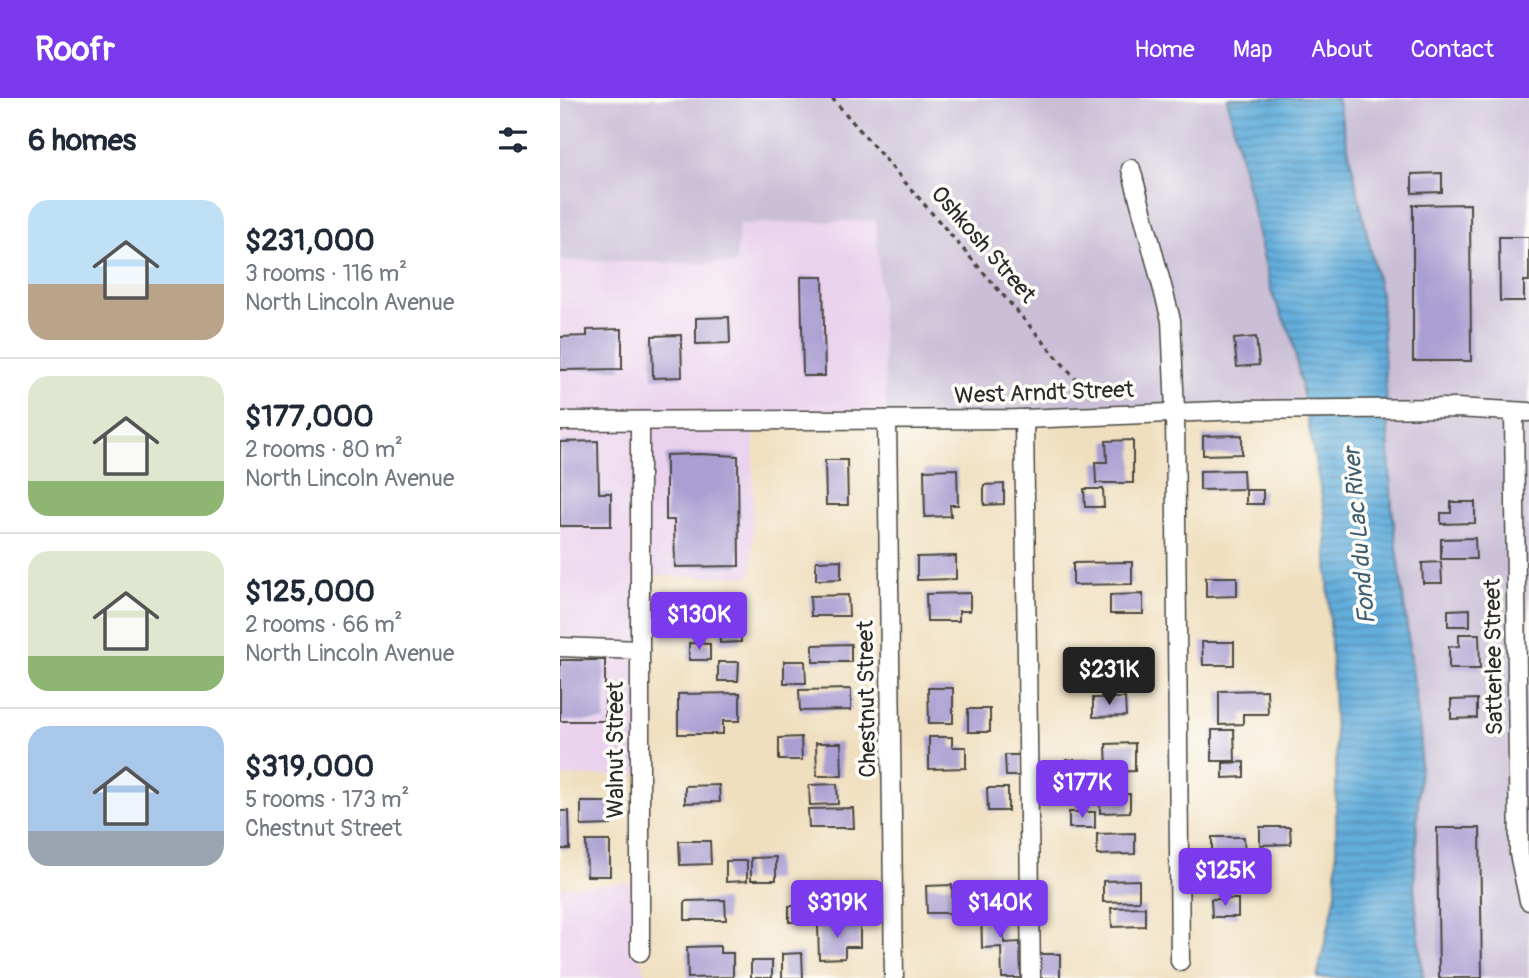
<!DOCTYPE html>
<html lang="en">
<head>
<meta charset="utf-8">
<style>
  :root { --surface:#fff; --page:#f2f2f3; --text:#1f2937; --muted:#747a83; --line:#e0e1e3; --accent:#7c3aed }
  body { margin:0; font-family:Pangolin,sans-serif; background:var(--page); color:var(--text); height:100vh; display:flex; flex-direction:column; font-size:26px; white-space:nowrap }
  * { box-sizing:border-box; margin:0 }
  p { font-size:23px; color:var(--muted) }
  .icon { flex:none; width:38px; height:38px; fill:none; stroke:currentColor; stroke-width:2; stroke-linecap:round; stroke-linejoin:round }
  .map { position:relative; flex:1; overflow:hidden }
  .panel { display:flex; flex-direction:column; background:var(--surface); width:560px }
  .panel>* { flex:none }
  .price { position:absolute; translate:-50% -60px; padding:0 16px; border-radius:7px; background:var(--accent); color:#fff; font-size:23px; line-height:46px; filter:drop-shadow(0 2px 4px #0008) }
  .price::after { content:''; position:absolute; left:50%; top:42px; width:21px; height:16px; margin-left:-10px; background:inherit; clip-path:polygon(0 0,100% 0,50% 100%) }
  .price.on { background:#222; color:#fff }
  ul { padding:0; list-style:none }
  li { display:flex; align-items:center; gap:21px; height:175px; padding:0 28px }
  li+li { border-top:2px solid var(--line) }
  li span { display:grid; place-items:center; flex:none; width:196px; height:140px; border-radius:21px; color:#555 }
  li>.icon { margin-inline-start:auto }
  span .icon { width:84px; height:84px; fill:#fffc; stroke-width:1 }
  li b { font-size:30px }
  h2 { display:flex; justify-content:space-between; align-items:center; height:84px; padding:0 28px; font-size:30px }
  header { display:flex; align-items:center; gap:42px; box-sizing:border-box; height:98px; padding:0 35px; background:var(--accent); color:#fff }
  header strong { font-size:33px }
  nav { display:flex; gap:38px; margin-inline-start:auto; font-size:24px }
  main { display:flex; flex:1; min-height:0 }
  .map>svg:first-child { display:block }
  .built { fill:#ead1ed }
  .industrial { fill:#cabfd7 }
  .water { fill:url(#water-rules); stroke:#486c84; stroke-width:2 }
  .building { fill:#aa9fd2 }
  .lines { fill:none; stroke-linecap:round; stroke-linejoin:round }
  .minor-casing { stroke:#494641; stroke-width:21 }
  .path { stroke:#494641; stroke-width:3.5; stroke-dasharray:5 5; stroke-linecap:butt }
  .minor { stroke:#fff; stroke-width:18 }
  .labels { text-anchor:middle; stroke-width:7; stroke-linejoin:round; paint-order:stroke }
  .street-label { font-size:23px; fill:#2b2b2b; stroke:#fdfcf7 }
  .water-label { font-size:24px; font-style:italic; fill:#425f72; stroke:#fdfcf7 }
</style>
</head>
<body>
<header>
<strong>Roofr</strong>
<nav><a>Home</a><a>Map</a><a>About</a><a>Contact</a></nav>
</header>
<main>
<section class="panel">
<h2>6 homes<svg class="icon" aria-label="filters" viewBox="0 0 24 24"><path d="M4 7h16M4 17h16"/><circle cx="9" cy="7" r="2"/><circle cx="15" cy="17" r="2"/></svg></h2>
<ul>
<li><span style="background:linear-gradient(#bfe0f5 60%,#b9a48a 0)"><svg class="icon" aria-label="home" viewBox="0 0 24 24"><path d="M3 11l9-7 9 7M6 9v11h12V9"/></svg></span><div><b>$231,000</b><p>3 rooms · 116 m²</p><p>North Lincoln Avenue</p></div></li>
<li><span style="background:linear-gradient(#dfe7d0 75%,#8fb573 0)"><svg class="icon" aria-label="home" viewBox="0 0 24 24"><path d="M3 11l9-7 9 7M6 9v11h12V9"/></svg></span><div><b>$177,000</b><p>2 rooms · 80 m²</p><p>North Lincoln Avenue</p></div></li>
<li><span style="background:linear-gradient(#dfe7d0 75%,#8fb573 0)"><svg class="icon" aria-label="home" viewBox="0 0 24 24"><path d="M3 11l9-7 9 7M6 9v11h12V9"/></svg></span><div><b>$125,000</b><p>2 rooms · 66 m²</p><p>North Lincoln Avenue</p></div></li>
<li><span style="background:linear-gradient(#a9c7e8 75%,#9aa5b1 0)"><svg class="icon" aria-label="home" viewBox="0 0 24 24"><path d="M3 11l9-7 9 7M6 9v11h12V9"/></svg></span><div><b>$319,000</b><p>5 rooms · 173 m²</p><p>Chestnut Street</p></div></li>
</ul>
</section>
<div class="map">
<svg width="969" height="880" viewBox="0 0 969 880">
  <defs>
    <pattern id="water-rules" width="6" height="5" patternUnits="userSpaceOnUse" patternTransform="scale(1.75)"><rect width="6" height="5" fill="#64aedc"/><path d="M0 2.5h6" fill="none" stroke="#538eb3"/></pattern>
  </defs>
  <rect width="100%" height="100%" fill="#fdfcf7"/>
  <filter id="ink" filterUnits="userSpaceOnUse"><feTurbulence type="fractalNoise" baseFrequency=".0143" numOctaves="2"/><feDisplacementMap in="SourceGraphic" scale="14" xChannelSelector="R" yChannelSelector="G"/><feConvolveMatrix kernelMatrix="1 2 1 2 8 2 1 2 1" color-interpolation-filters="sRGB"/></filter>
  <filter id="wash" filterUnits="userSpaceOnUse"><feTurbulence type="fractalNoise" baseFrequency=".00686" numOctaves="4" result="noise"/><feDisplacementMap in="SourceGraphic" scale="28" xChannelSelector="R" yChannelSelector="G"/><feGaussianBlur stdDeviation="1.57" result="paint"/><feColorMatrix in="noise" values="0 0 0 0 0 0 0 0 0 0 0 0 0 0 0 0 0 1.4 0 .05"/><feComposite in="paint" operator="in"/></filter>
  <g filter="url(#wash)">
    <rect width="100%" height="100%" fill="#f0dfbf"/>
    <g class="built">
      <polygon points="316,122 327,322 194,322 192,478 80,478 80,677 0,678 0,162 176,166 178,126"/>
      <polygon points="80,784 80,861 88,880 0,880 0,789"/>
    </g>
    <g class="industrial">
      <polygon points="0,0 667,0 712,196 732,239 743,312 327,322 316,122 179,126 176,166 0,162"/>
      <polygon points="777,0 969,0 969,880 863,880 854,789 821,199"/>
    </g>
    <polygon class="water" points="667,0 777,0 821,199 832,410 861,642 854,789 863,880 757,880 776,795 776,659 765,416 732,239 712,196"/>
    <g id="blocks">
      <g class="building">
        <polygon points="882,75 882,94 852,95 852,76"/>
        <polygon points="910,106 911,263 853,263 853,107"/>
        <polygon points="939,139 969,139 969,183 964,183 964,203 940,203"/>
        <polygon points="241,179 263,179 265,278 243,278"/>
        <polygon points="169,219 170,245 136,246 136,220"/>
        <polygon points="62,231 62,271 0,272 0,239 27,238 27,232"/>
        <polygon points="121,237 122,279 93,280 92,238"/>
        <polygon points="696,239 699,267 677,269 674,241"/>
        <polygon points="682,337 682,356 643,357 643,338"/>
        <polygon points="573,342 573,385 536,385 535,364 547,364 546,343"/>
        <polygon points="38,343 39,395 51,395 51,428 0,428 0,344"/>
        <polygon points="139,356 178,358 179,468 115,469 114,422 106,422 106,357"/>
        <polygon points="265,362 287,362 288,407 266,407"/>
        <polygon points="397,371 398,407 390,407 391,418 365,419 364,372"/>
        <polygon points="683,372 684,391 640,392 640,373"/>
        <polygon points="444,386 444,406 424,407 424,387"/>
        <polygon points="524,391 543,391 544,409 525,409"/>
        <rect x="686" y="392" width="17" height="14"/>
        <polygon points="891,404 915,404 915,425 881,426 881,415 891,415"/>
        <polygon points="915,440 916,461 881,461 881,441"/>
        <polygon points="396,458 396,481 357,482 357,459"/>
        <polygon points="281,462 281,481 256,482 256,463"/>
        <polygon points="572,464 572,486 513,487 513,465"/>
        <polygon points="881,464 882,485 863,485 862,465"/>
        <polygon points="646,479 677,479 677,498 646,499"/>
        <polygon points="410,495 410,513 399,513 399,523 367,523 366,496"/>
        <polygon points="583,496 583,516 550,516 550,497"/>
        <polygon points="288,497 289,518 251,518 250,498"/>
        <polygon points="154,507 155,530 116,531 116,508"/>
        <polygon points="910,511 910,528 888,528 888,512"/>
        <polygon points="180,524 181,544 160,545 159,525"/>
        <polygon points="899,536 919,536 920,571 889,571 889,549 899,548"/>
        <polygon points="642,544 674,544 674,567 643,567"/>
        <polygon points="129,545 150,546 150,562 129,562"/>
        <polygon points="291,546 291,564 253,564 253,547"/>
        <rect x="0" y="562" width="45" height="61"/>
        <polygon points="224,563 245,563 246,585 224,585"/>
        <polygon points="158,564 179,564 178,583 158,583"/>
        <polygon points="368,590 393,590 393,625 369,625"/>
        <polygon points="291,591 291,612 240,613 239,592"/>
        <polygon points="707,592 708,616 683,616 683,626 659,627 659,593"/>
        <polygon points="180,595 180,623 163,623 163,636 118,636 118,596"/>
        <polygon points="533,600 565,600 566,618 533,619"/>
        <polygon points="917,601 917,620 891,621 891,602"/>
        <rect x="408" y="611" width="22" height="23"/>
        <polygon points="652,632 674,632 675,663 652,663"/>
        <polygon points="241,639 242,662 219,662 219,640"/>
        <polygon points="369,639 392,639 392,649 406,649 406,670 369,671"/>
        <polygon points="256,645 281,645 282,678 257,678"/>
        <polygon points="575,645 575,673 547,674 546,646"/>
        <polygon points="445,657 461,657 462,678 446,678"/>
        <polygon points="506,662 530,662 531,684 506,685"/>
        <polygon points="684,664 684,679 663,680 663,665"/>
        <polygon points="277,686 278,706 250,707 249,687"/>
        <polygon points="159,687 160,704 125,705 125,688"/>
        <polygon points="427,690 448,690 448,713 428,713"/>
        <polygon points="570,696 570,714 540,715 540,697"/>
        <polygon points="21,704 51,704 51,727 21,728"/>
        <polygon points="293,710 294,730 249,730 248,711"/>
        <polygon points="0,713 9,713 10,751 0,751"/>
        <rect x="509" y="714" width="26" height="16"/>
        <polygon points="700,729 730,729 731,746 700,747"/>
        <polygon points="877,730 920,730 922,880 879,880"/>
        <polygon points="575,735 575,756 537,757 537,736"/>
        <polygon points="652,739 684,739 685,759 652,760"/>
        <polygon points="26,743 50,743 50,778 27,778"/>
        <polygon points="119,743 150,743 151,766 120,767"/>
        <polygon points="216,759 216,782 191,782 191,760"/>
        <polygon points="166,763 187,763 187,783 166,784"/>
        <polygon points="579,782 579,803 543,804 543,783"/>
        <polygon points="392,787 393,815 367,815 366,788"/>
        <rect x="261" y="791" width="35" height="23"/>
        <polygon points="651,801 678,801 678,819 652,819"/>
        <polygon points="165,802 166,822 125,822 125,803"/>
        <polygon points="421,807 444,807 444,845 460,844 461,880 442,880 441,849 422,850"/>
        <rect x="229" y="808" width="23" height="16"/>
        <polygon points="585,809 585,828 552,829 551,810"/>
        <polygon points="258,827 300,827 300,849 285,849 285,860 259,861"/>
        <polygon points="160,848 160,855 173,855 173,879 128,880 127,849"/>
        <polygon points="242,855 243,880 222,880 222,856"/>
        <rect x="479" y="856" width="21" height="24"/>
        <rect x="191" y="863" width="21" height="17"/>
      </g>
    </g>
  </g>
  <g filter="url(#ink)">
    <use href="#blocks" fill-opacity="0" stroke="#494641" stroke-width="2"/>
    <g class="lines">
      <defs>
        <g id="minor">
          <polyline points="571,71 611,222 615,313 620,863"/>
          <polyline points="954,314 959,756 969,803"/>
          <polyline points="464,321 471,880"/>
          <polyline points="327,322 334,880"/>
          <polyline points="0,323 464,321 682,312 896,310 969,314"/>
          <polyline points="80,323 80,854"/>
          <polyline points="0,549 80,552"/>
        </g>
      </defs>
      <use href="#minor" class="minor-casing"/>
      <polyline class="path" points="272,0 534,302"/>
      <use href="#minor" class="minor"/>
    </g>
  </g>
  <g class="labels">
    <g class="street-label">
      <text transform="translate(424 146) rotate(49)" y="8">Oshkosh Street</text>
      <text transform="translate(484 294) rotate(-2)" y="8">West Arndt Street</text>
      <text transform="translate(933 559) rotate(-91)" y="8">Satterlee Street</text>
      <text transform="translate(306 601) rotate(-91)" y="8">Chestnut Street</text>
      <text transform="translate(55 652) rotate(-90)" y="8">Walnut Street</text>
    </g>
    <g class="water-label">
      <text transform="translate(799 438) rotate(-95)" y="8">Fond du Lac River</text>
    </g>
  </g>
</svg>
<b class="price" style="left:139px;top:554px">$130K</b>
<b class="price on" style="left:549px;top:609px">$231K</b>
<b class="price" style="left:522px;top:722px">$177K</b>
<b class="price" style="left:665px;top:810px">$125K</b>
<b class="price" style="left:277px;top:842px">$319K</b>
<b class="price" style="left:440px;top:842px">$140K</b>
</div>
</main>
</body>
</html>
